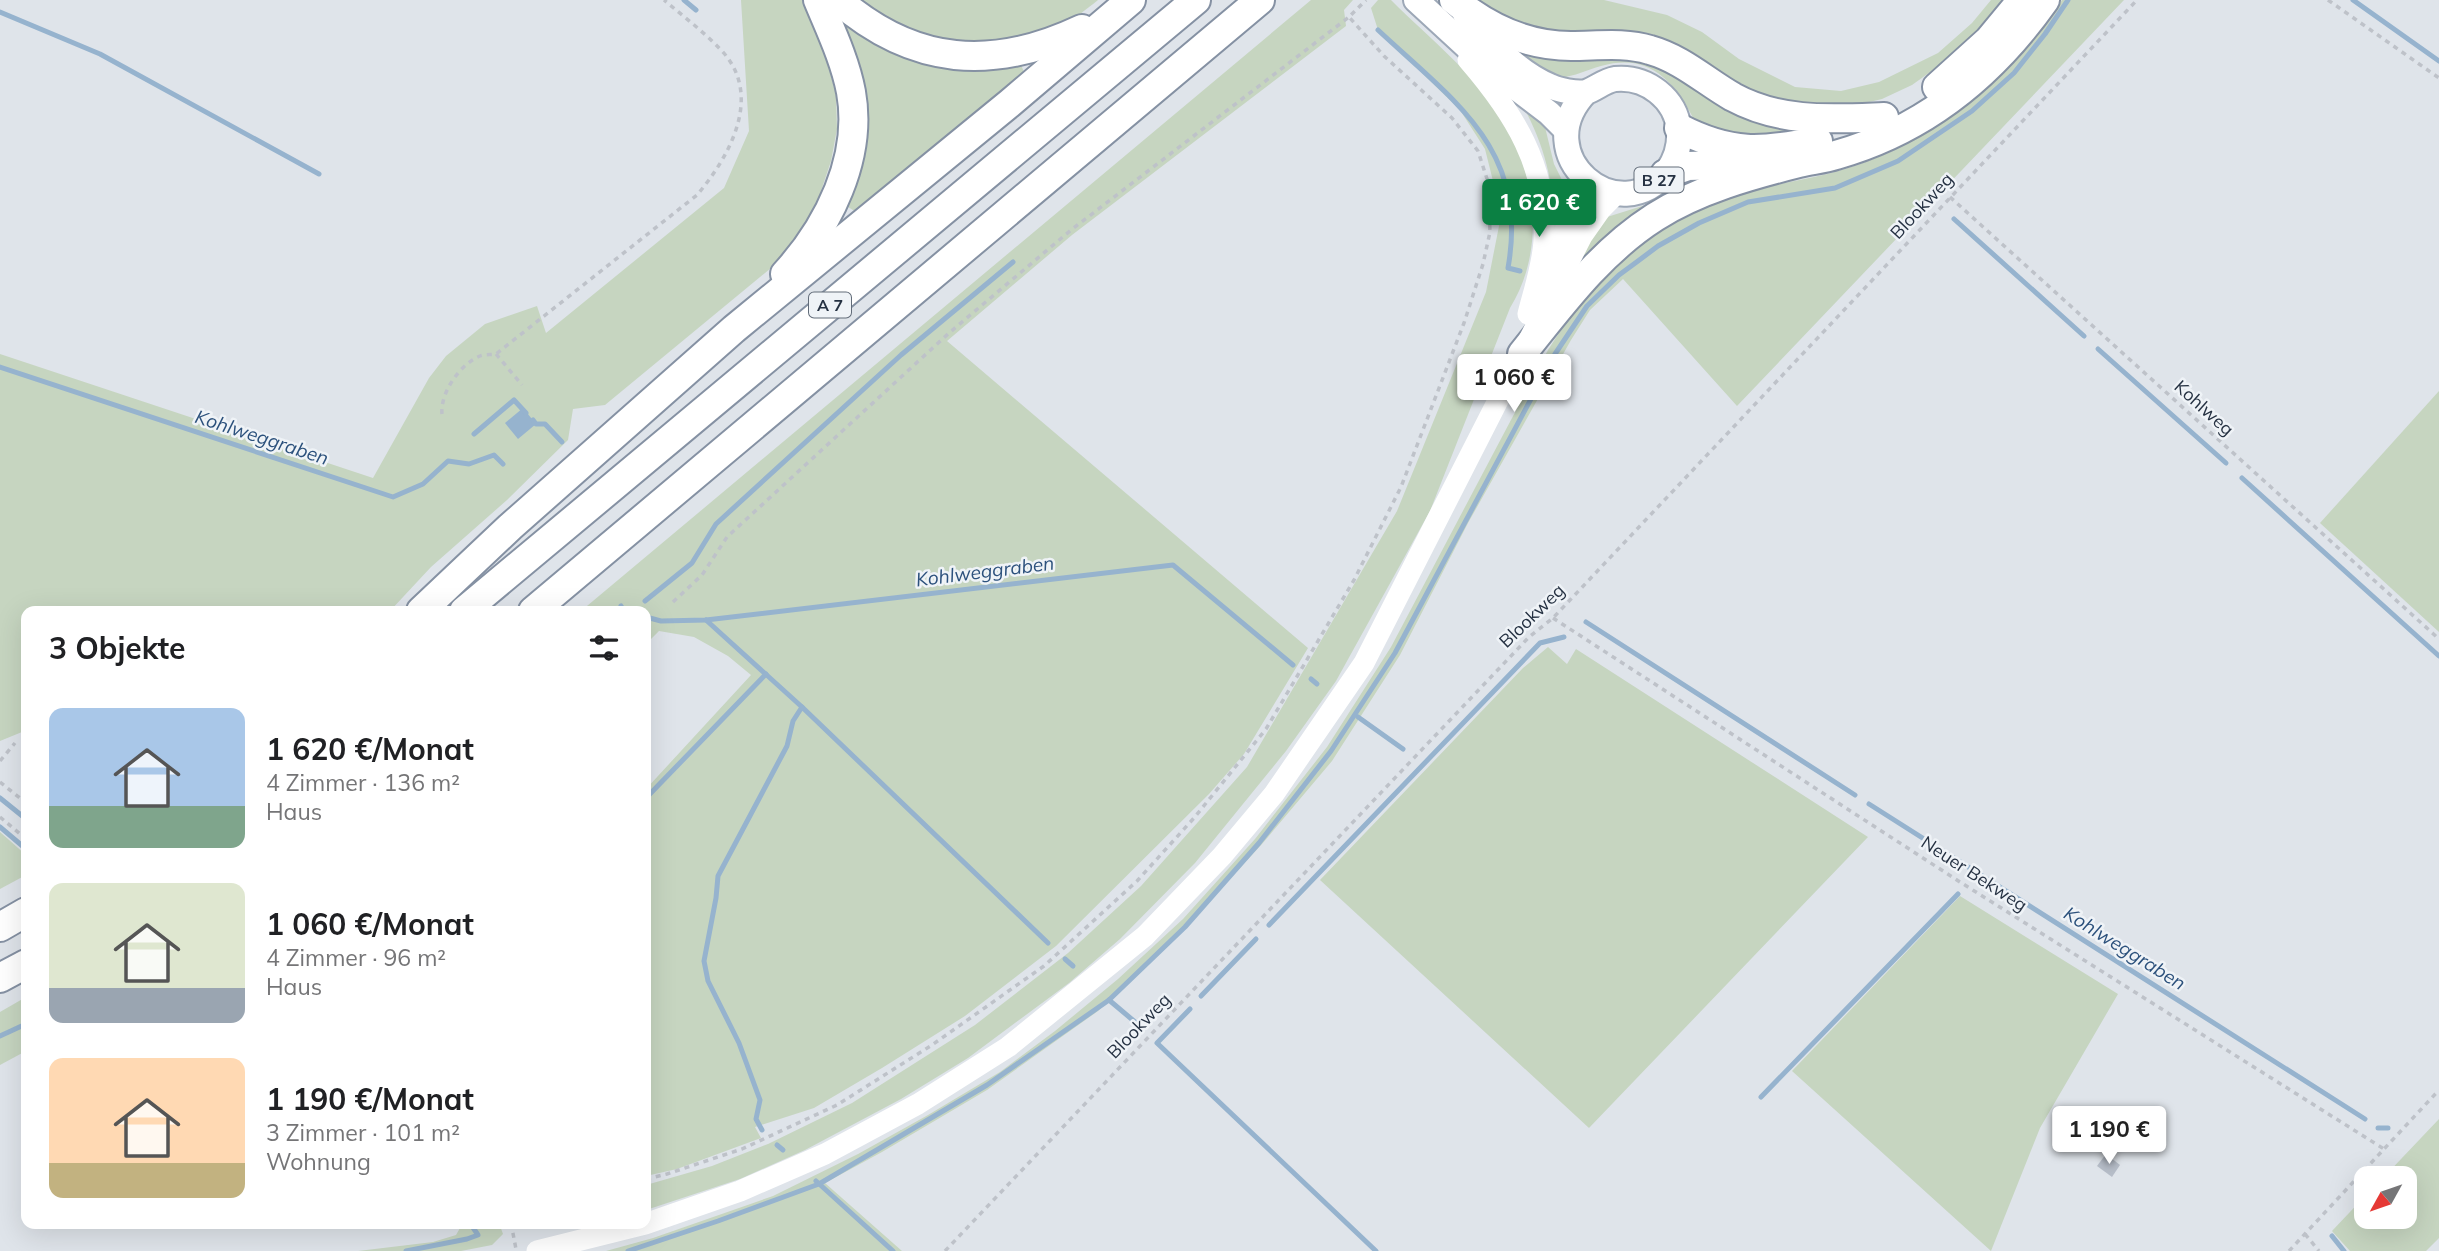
<!DOCTYPE html>
<html lang="de">
<head>
<meta charset="utf-8">
<style>
  :root { --surface:#fff; --page:#f2f2f2; --text:#202124; --muted:#757577; --accent:#0b8043 }
  body { margin:0; font-family:Mulish,sans-serif; background:var(--page); color:var(--text); height:100vh; display:flex; flex-direction:column; font-size:26px; white-space:nowrap }
  * { box-sizing:border-box; margin:0 }
  p { font-size:23px; color:var(--muted) }
  .icon { flex:none; width:38px; height:38px; fill:none; stroke:currentColor; stroke-width:2; stroke-linecap:round; stroke-linejoin:round }
  .map { position:relative; flex:1; overflow:hidden }
  .sheet { position:absolute; left:21px; top:606px; width:630px; height:623px; display:flex; flex-direction:column; background:var(--surface); border-radius:14px; box-shadow:0 7px 28px #0002 }
  .sheet>* { flex:none }
  .needle { width:46px; rotate:230deg }
  .controls { position:absolute; left:2354px; top:1166px; display:grid; gap:14px }
  .controls a { display:grid; place-items:center; width:63px; height:63px; border-radius:14px; background:var(--surface); box-shadow:0 7px 28px #0002; font-size:35px }
  .price { position:absolute; translate:-50% -60px; padding:0 16px; border-radius:7px; background:#fff; color:#222; font-size:23px; line-height:46px; filter:drop-shadow(0 2px 4px #0008) }
  .price::after { content:''; position:absolute; left:50%; top:42px; width:21px; height:16px; margin-left:-10px; background:inherit; clip-path:polygon(0 0,100% 0,50% 100%) }
  .price.current { background:var(--accent); color:#fff }
  ul { padding:0; list-style:none }
  li { display:flex; align-items:center; gap:21px; height:175px; padding:0 28px }
  li span { display:grid; place-items:center; flex:none; width:196px; height:140px; border-radius:14px; color:#555 }
  li>.icon { margin-inline-start:auto }
  span .icon { width:84px; height:84px; fill:#fffc; stroke-width:1 }
  li b { font-size:30px }
  h2 { display:flex; justify-content:space-between; align-items:center; height:84px; padding:0 28px; font-size:30px }
  .map>svg:first-child { display:block }
  .green { fill:#c6d5c0 }
  .water { fill:#96b3ce }
  .lines { fill:none; stroke-linecap:round; stroke-linejoin:round }
  .stream { stroke:#96b3ce; stroke-width:5 }
  .building { fill:#b6bdc8 }
  .primary-casing { stroke:#9da8b7; stroke-width:28 }
  .highway-casing { stroke:#8591a3; stroke-width:32 }
  .path { stroke:#bec2c9; stroke-width:3.5; stroke-dasharray:5 5; stroke-linecap:butt }
  .secondary { stroke:#fff; stroke-width:21 }
  .primary { stroke:#fff; stroke-width:24 }
  .highway { stroke:#fff; stroke-width:28 }
  .labels { text-anchor:middle; stroke-width:5; stroke-linejoin:round; paint-order:stroke }
  .shield { fill:#eff3f7; stroke:#626c79; stroke-width:2 }
  .shield-label { font-size:16px; font-weight:bold; fill:#263243 }
  .street-label { font-size:18px; fill:#263243; stroke:#eff3f7 }
  .water-label { font-size:19px; font-style:italic; fill:#2c517c; stroke:#eff3f7 }
</style>
</head>
<body>
<div class="map">
<svg width="2439" height="1251" viewBox="0 0 2439 1251">
  <rect width="100%" height="100%" fill="#dfe4ea"/>
  <g class="green">
    <polygon points="741,0 802,0 824,49 836,95 837,129 831,161 814,212 795,242 771,268 605,405 573,409 568,440 507,500 431,567 390,611 26,611 26,734 22,732 0,741 0,354 373,478 429,378 446,356 485,324 537,306 546,333 724,188 749,131"/>
    <path d="M862,0H1098C1087,9 1074,19 1061,25C999,53 912,51 862,0Z"/>
    <polygon points="1311,0 1353,0 1344,10 1346,26 1072,235 947,341 1308,648 1244,754 1209,794 1056,946 965,1016 882,1068 814,1108 755,1127 761,1138 677,1169 646,1176 646,789 751,675 728,656 694,637 659,631 646,644 646,611 581,611"/>
    <path d="M1378,0H1391C1429,38 1480,79 1508,124C1512,131 1515,141 1518,149C1538,201 1540,259 1510,308L1430,511L1336,681L1286,751L1195,863L1120,939L1069,983L968,1058L901,1099L805,1150L740,1179L646,1210V1185L712,1166L768,1144L852,1103L975,1025L1068,953L1141,886L1247,767L1397,511L1486,292L1499,226L1495,189L1485,149L1460,110L1378,30L1371,8Z"/>
    <polygon points="1476,0 1604,0 1667,15 1702,32 1739,59 1795,87 1841,91 1879,82 1938,53 1972,23 1991,0 2002,0 1970,39 1940,65 1912,85 1882,99 1857,105 1795,106 1525,26 1500,16"/>
    <path d="M2062,0H2124L1737,406L1623,279L1590,310L1571,340L1468,523L1400,655L1332,761L1262,844L1177,936L1098,1011L987,1090L882,1152L825,1183L902,1251H606L653,1238L773,1196L858,1154L928,1115L1000,1072L1055,1031L1118,979L1183,919L1255,839L1327,747L1391,647L1548,350C1590,284 1638,233 1711,203C1754,185 1800,183 1845,169C1936,141 2012,80 2062,0Z"/>
    <polygon points="851,23 992,68 1021,65 1024,72 858,213 848,207 856,184 863,152 844,29"/>
    <path d="M1512,45L1642,59L1833,129L1749,143L1697,125C1677,86 1653,51 1601,66C1587,70 1575,76 1560,78L1527,62Z"/>
    <path d="M1524,102L1545,127L1554,164L1565,186L1566,199L1554,231C1555,184 1544,144 1522,104Z"/>
    <polygon points="1705,175 1571,269 1607,217 1655,202 1685,180"/>
    <polygon points="2439,391 2439,632 2320,523"/>
    <polygon points="1548,647 1567,664 1576,649 1868,837 1589,1128 1320,880 1523,668"/>
    <polygon points="0,832 26,855 26,875 0,889"/>
    <polygon points="1960,896 2118,994 2040,1128 1991,1251 1792,1071"/>
    <polygon points="26,997 26,1051 0,1065 0,1012"/>
    <polygon points="2439,1119 2439,1238 2426,1251 2350,1251 2332,1231 2366,1195 2366,1216 2404,1216 2404,1178 2383,1178"/>
    <polygon points="454,1223 499,1223 503,1234 492,1245 461,1251 358,1251 433,1242 456,1235 460,1228"/>
  </g>
  <polygon class="water" points="523,408 536,424 518,439 505,423"/>
  <g class="lines">
    <g class="stream">
      <polyline points="684,0 696,10"/>
      <polyline points="2353,0 2439,61"/>
      <polyline points="0,12 100,54 319,174"/>
      <path d="M1378,30C1455,102 1529,149 1508,268L1520,271"/>
      <polyline points="1954,219 2084,336"/>
      <polyline points="2098,349 2226,463"/>
      <polyline points="0,367 393,497 423,484 448,461 469,464 494,455 503,464"/>
      <polyline points="533,420 536,424 545,424 562,442"/>
      <polyline points="474,434 514,400 526,413"/>
      <polyline points="2242,478 2439,656"/>
      <polyline points="645,601 692,563 716,524 901,355 1013,262"/>
      <polyline points="621,606 624,611"/>
      <polyline points="646,617 661,621 706,620 1173,565 1293,665"/>
      <polyline points="706,620 802,707 1048,943"/>
      <polyline points="1586,622 1855,795"/>
      <polyline points="1311,679 1317,684"/>
      <polyline points="1358,717 1403,749"/>
      <polyline points="0,798 26,819"/>
      <polyline points="646,798 766,674"/>
      <polyline points="1869,804 2365,1119"/>
      <polyline points="0,827 26,849"/>
      <polyline points="1269,925 1540,643 1564,637"/>
      <polyline points="1065,959 1073,966"/>
      <polyline points="1201,996 1256,939"/>
      <polyline points="1109,1000 1141,1027"/>
      <polyline points="1190,1009 1157,1043 1376,1251"/>
      <polyline points="0,1036 26,1024"/>
      <polyline points="1761,1097 1958,894"/>
      <polyline points="2378,1128 2388,1128"/>
      <polyline points="762,1130 756,1119 760,1100 739,1043 708,981 704,961 716,898 718,876 787,746 793,721 802,707"/>
      <polyline points="777,1145 783,1150"/>
      <polyline points="816,1181 893,1251"/>
      <polyline points="2332,1236 2344,1251"/>
      <polyline points="406,1251 467,1239 478,1235 470,1223"/>
      <polyline points="628,1251 718,1221 819,1184 987,1085 1109,1000 1185,927 1259,843 1331,751 1395,653 1555,354 1587,306 1619,275 1638,261 1658,246 1699,223 1748,202 1835,188 1898,161 1972,111 2014,73 2045,34 2068,0"/>
    </g>
  </g>
  <polygon class="building" points="2106,1154 2120,1165 2112,1177 2097,1166"/>
  <g class="lines">
    <defs>
      <g id="primary">
        <polyline points="1416,0 1491,69 1549,113 1566,130"/>
        <path d="M1465,14C1489,40 1516,72 1550,86C1558,90 1577,94 1586,92C1597,88 1604,81 1615,79C1647,76 1676,99 1679,130C1680,145 1676,159 1668,170C1620,234 1525,155 1586,92"/>
      </g>
      <g id="highway">
        <path d="M838,0C914,66 993,71 1082,29"/>
        <path d="M1454,0C1487,27 1527,46 1571,46C1598,46 1624,42 1650,50C1682,59 1705,81 1733,97C1781,123 1831,119 1884,117"/>
        <polyline points="1937,87 1989,40 2022,0"/>
        <path d="M1679,128C1731,155 1762,152 1818,141"/>
        <polyline points="1665,174 1688,166 1752,164"/>
        <path d="M785,274C828,227 863,158 851,92C845,60 830,29 818,0"/>
        <path d="M1522,354C1562,304 1600,252 1655,217C1697,190 1751,175 1799,163C1811,160 1824,159 1836,155C1925,130 1992,75 2045,0"/>
        <polyline points="421,611 510,527 734,329 1010,103 1131,0"/>
        <polyline points="464,611 1196,0"/>
        <polyline points="533,611 1260,0"/>
        <polyline points="0,927 26,912"/>
        <polyline points="0,978 26,964"/>
      </g>
    </defs>
    <use href="#primary" class="primary-casing"/>
    <use href="#highway" class="highway-casing"/>
    <g class="path">
      <polyline points="2328,0 2439,78"/>
      <polyline points="1950,197 2439,639"/>
      <polyline points="496,354 522,385"/>
      <path d="M442,414C440,393 460,364 480,356C484,354 492,355 496,354L697,195C730,156 764,95 721,50C704,32 683,16 664,0"/>
      <polyline points="673,602 702,575 727,537 949,333 1071,230 1349,17"/>
      <polyline points="1553,618 1960,882 2384,1149"/>
      <polyline points="0,761 15,743"/>
      <polyline points="0,782 26,803"/>
      <polyline points="0,817 26,839"/>
      <polyline points="646,1179 667,1174 742,1149 837,1105 932,1045 1044,966 1137,881 1194,818 1266,729 1354,580 1401,487 1464,323 1483,264 1490,232 1488,182 1478,151 1452,118 1384,56 1349,17 1366,0"/>
      <polyline points="511,1223 516,1249"/>
      <polyline points="535,1223 537,1232"/>
      <polyline points="2305,1234 2319,1251"/>
      <polyline points="945,1251 1529,637 1553,618 2137,0"/>
      <polyline points="2289,1251 2439,1090"/>
    </g>
    <g class="secondary">
      <path d="M1468,60C1513,112 1549,168 1544,240C1543,264 1534,290 1528,314"/>
      <polyline points="1548,274 1574,205 1582,177"/>
      <polyline points="537,1251 645,1224 740,1191 825,1154 918,1104 1008,1047 1145,936 1222,856 1274,794 1364,663 1582,236 1601,209 1617,193"/>
    </g>
    <use href="#primary" class="primary"/>
    <use href="#highway" class="highway"/>
  </g>
  <g class="labels">
    <g class="shield">
      <rect x="1634.5" y="167.5" width="49" height="25" rx="5"/>
      <rect x="809" y="292.5" width="42" height="25" rx="5"/>
    </g>
    <g class="shield-label">
      <text x="1659" y="186">B 27</text>
      <text x="830" y="311">A 7</text>
    </g>
    <g class="street-label">
      <text transform="translate(1922 206) rotate(-47)" y="6">Blookweg</text>
      <text transform="translate(2204 408) rotate(42)" y="6">Kohlweg</text>
      <text transform="translate(1532 616) rotate(-44)" y="6">Blookweg</text>
      <text transform="translate(1974 874) rotate(33)" y="6">Neuer Bekweg</text>
      <text transform="translate(1139 1026) rotate(-46)" y="6">Blookweg</text>
    </g>
    <g class="water-label">
      <text transform="translate(262 437) rotate(18)" y="7">Kohlweggraben</text>
      <text transform="translate(985 571) rotate(-7)" y="7">Kohlweggraben</text>
      <text transform="translate(2125 948) rotate(32)" y="7">Kohlweggraben</text>
    </g>
  </g>
</svg>
<div class="controls">
<a><svg class="needle" viewBox="-14 -14 28 28"><path d="M0-13l5 13h-10z" fill="#e53935"/><path d="M0 13l5-13h-10z" fill="#757577"/></svg></a>
</div>
<b class="price current" style="left:1539px;top:239px">1 620 €</b>
<b class="price" style="left:1514px;top:414px">1 060 €</b>
<b class="price" style="left:2109px;top:1166px">1 190 €</b>
<section class="sheet">
<h2>3 Objekte<svg class="icon" aria-label="filters" viewBox="0 0 24 24"><path d="M4 7h16M4 17h16"/><circle cx="9" cy="7" r="2"/><circle cx="15" cy="17" r="2"/></svg></h2>
<ul>
<li><span style="background:linear-gradient(#a9c7e8 70%,#7fa58c 0)"><svg class="icon" aria-label="home" viewBox="0 0 24 24"><path d="M3 11l9-7 9 7M6 9v11h12V9"/></svg></span><div><b>1 620 €/Monat</b><p>4 Zimmer · 136 m²</p><p>Haus</p></div></li>
<li><span style="background:linear-gradient(#dfe7d0 75%,#9aa5b1 0)"><svg class="icon" aria-label="home" viewBox="0 0 24 24"><path d="M3 11l9-7 9 7M6 9v11h12V9"/></svg></span><div><b>1 060 €/Monat</b><p>4 Zimmer · 96 m²</p><p>Haus</p></div></li>
<li><span style="background:linear-gradient(#ffd9b3 75%,#c2b280 0)"><svg class="icon" aria-label="home" viewBox="0 0 24 24"><path d="M3 11l9-7 9 7M6 9v11h12V9"/></svg></span><div><b>1 190 €/Monat</b><p>3 Zimmer · 101 m²</p><p>Wohnung</p></div></li>
</ul>
</section>
</div>
</body>
</html>
